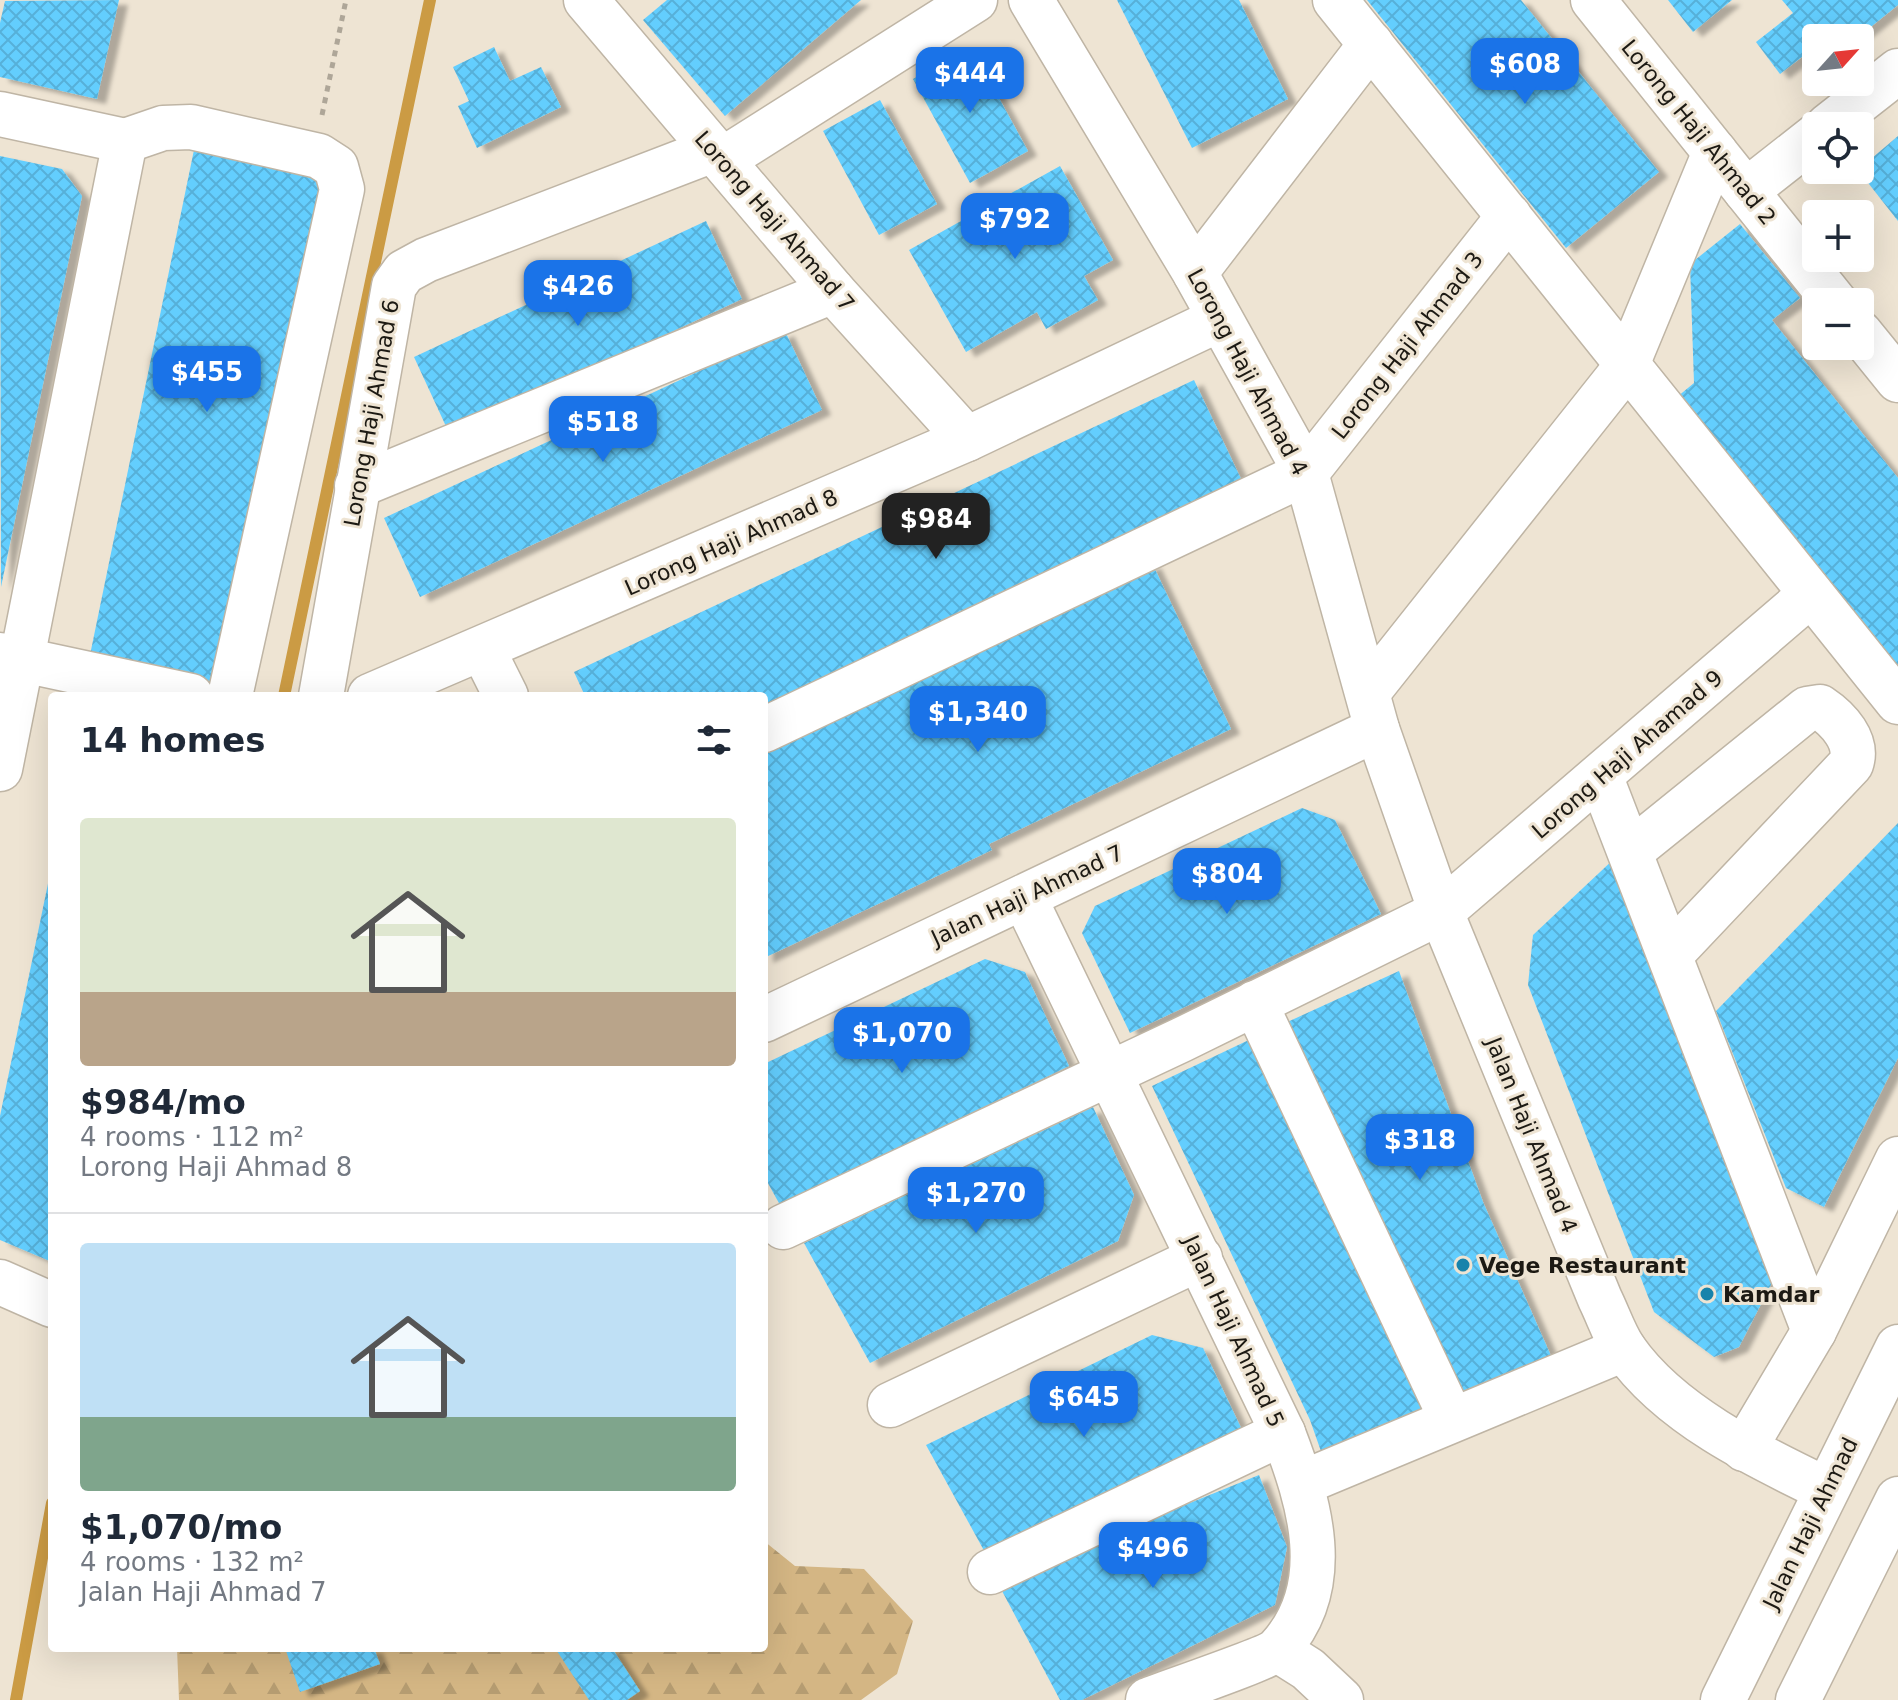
<!DOCTYPE html>
<html lang="en">
<head>
<meta charset="utf-8">
<style>
  :root { --surface:#fff; --page:#f2f2f3; --text:#1f2937; --muted:#747a83; --line:#e0e1e3; --accent:#1a73e8 }
  body { margin:0; font-family:"DejaVu Sans",sans-serif; background:var(--page); color:var(--text); height:100vh; display:flex; flex-direction:column; font-size:30px; white-space:nowrap }
  * { box-sizing:border-box; margin:0 }
  p { font-size:26px; color:var(--muted) }
  .icon { flex:none; width:44px; height:44px; fill:none; stroke:currentColor; stroke-width:2; stroke-linecap:round; stroke-linejoin:round }
  .map { position:relative; flex:1; overflow:hidden }
  .side { position:absolute; left:48px; top:692px; width:720px; height:960px; display:flex; flex-direction:column; background:var(--surface); border-radius:8px; box-shadow:0 8px 32px #0002 }
  .side>* { flex:none }
  .needle { width:52px; rotate:63deg }
  .fabs { position:absolute; left:1802px; top:24px; display:grid; gap:16px }
  .fabs a { display:grid; place-items:center; width:72px; height:72px; border-radius:8px; background:var(--surface); box-shadow:0 8px 32px #0002; font-size:40px }
  .price { position:absolute; translate:-50% -68px; padding:0 18px; border-radius:16px; background:var(--accent); color:#fff; font-size:26px; line-height:52px; filter:drop-shadow(0 2px 4px #0008) }
  .price::after { content:''; position:absolute; left:50%; top:48px; width:24px; height:18px; margin-left:-12px; background:inherit; clip-path:polygon(0 0,100% 0,50% 100%) }
  .price.selected { background:#222; color:#fff }
  ul { padding:0; list-style:none }
  li { display:grid; align-content:center; gap:16px; height:424px; padding:0 32px }
  li+li { border-top:2px solid var(--line) }
  li span { display:grid; place-items:center; height:248px; border-radius:8px; color:#555 }
  li>.icon { margin-inline-start:auto }
  span .icon { width:144px; height:144px; fill:#fffc; stroke-width:1 }
  li b { font-size:34px }
  h2 { display:flex; justify-content:space-between; align-items:center; height:96px; padding:0 32px; font-size:34px }
  .map>svg:first-child { display:block }
  .forest { fill:url(#forest-firs) }
  .lines { fill:none; stroke-linecap:round; stroke-linejoin:round }
  .stream { stroke:#cb9b44; stroke-width:12 }
  .building { fill:url(#building-cross-hatch); filter:url(#shadow) }
  .minor-casing { stroke:#bfb5a5; stroke-width:47 }
  .path { stroke:#aea698; stroke-width:5; stroke-dasharray:6 6; stroke-linecap:butt }
  .minor { stroke:#fff; stroke-width:44 }
  .poi-dot { fill:#1783ab; stroke:#eee4d3; stroke-width:3 }
  .labels { text-anchor:middle; stroke-width:6; stroke-linejoin:round; paint-order:stroke }
  .street-label { font-size:22px; fill:#1c1913; stroke:#eee4d3 }
  .poi-label { font-size:22px; font-weight:bold; fill:#1c1913; stroke:#eee4d3; text-anchor:start }
</style>
</head>
<body>
<div class="map">
<svg width="1898" height="1700" viewBox="0 0 1898 1700">
  <defs>
    <pattern id="forest-firs" width="22" height="20" patternUnits="userSpaceOnUse" patternTransform="scale(2)"><rect width="22" height="20" fill="#d4b684"/><path d="M5 1l3.5 6h-7zM16 11l3.5 6h-7z" fill="#b59c71"/></pattern>
    <pattern id="building-cross-hatch" width="8" height="8" patternUnits="userSpaceOnUse" patternTransform="scale(2)"><rect width="8" height="8" fill="#64cefe"/><path d="M0 0l8 8M0 8l8-8" fill="none" stroke="#56b0d9"/></pattern>
    <filter id="shadow"><feDropShadow dx="9" dy="5" stdDeviation="2" flood-color="#0004"/></filter>
  </defs>
  <rect width="100%" height="100%" fill="#eee4d3"/>
  <polygon class="forest" points="764,1541 795,1566 864,1569 913,1621 897,1674 861,1700 179,1700 177,1648 764,1648"/>
  <g class="lines">
    <g class="stream">
      <polyline points="284,696 430,0"/>
      <polyline points="16,1700 52,1503"/>
    </g>
  </g>
  <g class="building">
    <polygon points="119,0 97,99 0,77 0,23 5,1"/>
    <polygon points="667,0 861,0 725,116 643,20"/>
    <polygon points="1117,0 1239,0 1288,99 1192,148"/>
    <polygon points="1367,0 1521,0 1659,172 1566,248"/>
    <polygon points="1668,0 1732,0 1693,32"/>
    <polygon points="1782,0 1898,0 1898,5 1857,38 1816,38 1816,46 1780,74 1756,42 1793,13"/>
    <polygon points="494,47 510,81 541,67 561,107 477,148 458,106 469,101 453,67"/>
    <polygon points="971,47 1028,151 970,183 913,79"/>
    <polygon points="880,100 937,204 879,235 823,131"/>
    <polygon points="1898,136 1898,221 1858,170"/>
    <polygon points="195,145 324,173 219,683 90,655"/>
    <polygon points="0,156 62,169 82,196 1,587"/>
    <polygon points="1060,166 1113,260 1084,276 1098,300 1046,329 1037,312 966,352 909,250"/>
    <polygon points="706,221 742,299 450,435 414,357"/>
    <polygon points="1740,224 1800,298 1772,320 1898,478 1898,673 1677,397 1694,383 1690,264"/>
    <polygon points="785,331 822,410 420,597 384,518"/>
    <polygon points="1194,380 1243,483 764,710 764,696 585,696 574,672"/>
    <polygon points="1152,563 1231,729 989,844 992,850 764,958 764,755 914,684 911,678"/>
    <polygon points="1302,808 1335,820 1381,914 1130,1033 1082,933 1095,906"/>
    <polygon points="1898,823 1898,1058 1824,1207 1786,1188 1716,1011"/>
    <polygon points="1616,857 1776,1275 1739,1347 1714,1357 1654,1312 1528,985 1533,935"/>
    <polygon points="51,869 52,869 52,1262 0,1240 0,1116"/>
    <polygon points="985,959 1025,972 1069,1066 780,1205 764,1176 764,1064"/>
    <polygon points="1399,971 1483,1202 1555,1365 1462,1401 1283,1024"/>
    <polygon points="1253,1038 1427,1413 1323,1457 1310,1420 1152,1086"/>
    <polygon points="1093,1107 1134,1195 1118,1241 870,1363 804,1243"/>
    <polygon points="1152,1335 1203,1348 1243,1432 987,1556 926,1445"/>
    <polygon points="1259,1475 1287,1547 1275,1605 1082,1700 1060,1700 1002,1591 1170,1511"/>
    <polygon points="285,1648 374,1648 380,1664 300,1692"/>
    <polygon points="555,1648 612,1648 640,1691 627,1700 589,1700"/>
  </g>
  <g class="lines">
    <defs>
      <g id="minor">
        <polyline points="586,0 833,291 967,439"/>
        <path d="M1031,0L1195,273L1306,473L1377,729L1441,912L1600,1299C1608,1315 1614,1334 1624,1349C1669,1414 1756,1456 1825,1489"/>
        <polyline points="1335,0 1898,702"/>
        <polyline points="1593,0 1835,302"/>
        <polyline points="0,114 125,141"/>
        <polyline points="1828,126 1898,71"/>
        <polyline points="125,141 163,128 191,127 319,156 336,167 342,189 230,696"/>
        <polyline points="722,160 975,0"/>
        <polyline points="1746,191 1816,136"/>
        <polyline points="1195,273 1371,44"/>
        <polyline points="1860,333 1898,380"/>
        <polyline points="357,486 833,291"/>
        <polyline points="483,650 506,696"/>
        <polyline points="0,655 191,696"/>
        <polyline points="1368,692 1626,367 1715,152"/>
        <polyline points="321,696 394,286 404,272 426,260 713,150"/>
        <polyline points="370,696 967,439 1220,319"/>
        <polyline points="764,730 1306,473 1509,216"/>
        <polyline points="0,769 125,141"/>
        <polyline points="1601,778 1814,1331"/>
        <path d="M1631,851L1807,709L1820,707C1838,719 1859,741 1851,764L1671,954"/>
        <path d="M1024,897L1283,1433C1309,1501 1336,1585 1279,1648C1270,1658 1168,1692 1148,1700"/>
        <polyline points="1255,1003 1451,1418"/>
        <polyline points="764,1020 1377,729"/>
        <polyline points="783,1227 1181,1040 1441,912 1811,594"/>
        <polyline points="0,1282 52,1305"/>
        <polyline points="890,1405 1200,1258"/>
        <polyline points="1744,1449 1814,1331 1898,1159"/>
        <polyline points="1302,1483 1624,1349"/>
        <polyline points="990,1572 1283,1433"/>
        <polyline points="1278,1650 1308,1669 1341,1700"/>
        <polyline points="1723,1700 1898,1347"/>
        <polyline points="1798,1700 1898,1499"/>
      </g>
    </defs>
    <use href="#minor" class="minor-casing"/>
    <polyline class="path" points="322,115 346,0"/>
    <use href="#minor" class="minor"/>
  </g>
  <g class="poi-dot">
    <circle cx="1463" cy="1265" r="8"/>
    <circle cx="1707" cy="1294" r="8"/>
  </g>
  <g class="labels">
    <g class="street-label">
      <text transform="translate(1699 132) rotate(51)" y="8">Lorong Haji Ahmad 2</text>
      <text transform="translate(775 221) rotate(49)" y="8">Lorong Haji Ahmad 7</text>
      <text transform="translate(1407 345) rotate(-52)" y="8">Lorong Haji Ahmad 3</text>
      <text transform="translate(1248 372) rotate(62)" y="8">Lorong Haji Ahmad 4</text>
      <text transform="translate(371 413) rotate(-80)" y="8">Lorong Haji Ahmad 6</text>
      <text transform="translate(731 542) rotate(-24)" y="8">Lorong Haji Ahmad 8</text>
      <text transform="translate(1627 754) rotate(-41)" y="8">Lorong Haji Ahamad 9</text>
      <text transform="translate(1027 895) rotate(-25)" y="8">Jalan Haji Ahmad 7</text>
      <text transform="translate(1532 1135) rotate(68)" y="8">Jalan Haji Ahmad 4</text>
      <text transform="translate(1234 1331) rotate(65)" y="8">Jalan Haji Ahmad 5</text>
      <text transform="translate(1810 1523) rotate(-64)" y="8">Jalan Haji Ahmad</text>
    </g>
    <g class="poi-label">
      <text x="1479" y="1273">Vege Restaurant</text>
      <text x="1723" y="1302">Kamdar</text>
    </g>
  </g>
</svg>
<div class="fabs">
<a><svg class="needle" viewBox="-14 -14 28 28"><path d="M0-13l5 13h-10z" fill="#e53935"/><path d="M0 13l5-13h-10z" fill="#747a83"/></svg></a>
<a><svg class="icon" aria-label="locate" viewBox="0 0 24 24"><circle cx="12" cy="12" r="6"/><path d="M12 2v4M12 18v4M2 12h4M18 12h4"/></svg></a>
<a>+</a>
<a>−</a>
</div>
<b class="price" style="left:1525px;top:106px">$608</b>
<b class="price" style="left:970px;top:115px">$444</b>
<b class="price" style="left:1015px;top:261px">$792</b>
<b class="price" style="left:578px;top:328px">$426</b>
<b class="price" style="left:207px;top:414px">$455</b>
<b class="price" style="left:603px;top:464px">$518</b>
<b class="price selected" style="left:936px;top:561px">$984</b>
<b class="price" style="left:978px;top:754px">$1,340</b>
<b class="price" style="left:1227px;top:916px">$804</b>
<b class="price" style="left:902px;top:1075px">$1,070</b>
<b class="price" style="left:1420px;top:1182px">$318</b>
<b class="price" style="left:976px;top:1235px">$1,270</b>
<b class="price" style="left:1084px;top:1439px">$645</b>
<b class="price" style="left:1153px;top:1590px">$496</b>
<section class="side">
<h2>14 homes<svg class="icon" aria-label="filters" viewBox="0 0 24 24"><path d="M4 7h16M4 17h16"/><circle cx="9" cy="7" r="2"/><circle cx="15" cy="17" r="2"/></svg></h2>
<ul>
<li><span style="background:linear-gradient(#dfe7d0 70%,#b9a48a 0)"><svg class="icon" aria-label="home" viewBox="0 0 24 24"><path d="M3 11l9-7 9 7M6 9v11h12V9"/></svg></span><div><b>$984/mo</b><p>4 rooms · 112 m²</p><p>Lorong Haji Ahmad 8</p></div></li>
<li><span style="background:linear-gradient(#bfe0f5 70%,#7fa58c 0)"><svg class="icon" aria-label="home" viewBox="0 0 24 24"><path d="M3 11l9-7 9 7M6 9v11h12V9"/></svg></span><div><b>$1,070/mo</b><p>4 rooms · 132 m²</p><p>Jalan Haji Ahmad 7</p></div></li>
</ul>
</section>
</div>
</body>
</html>
